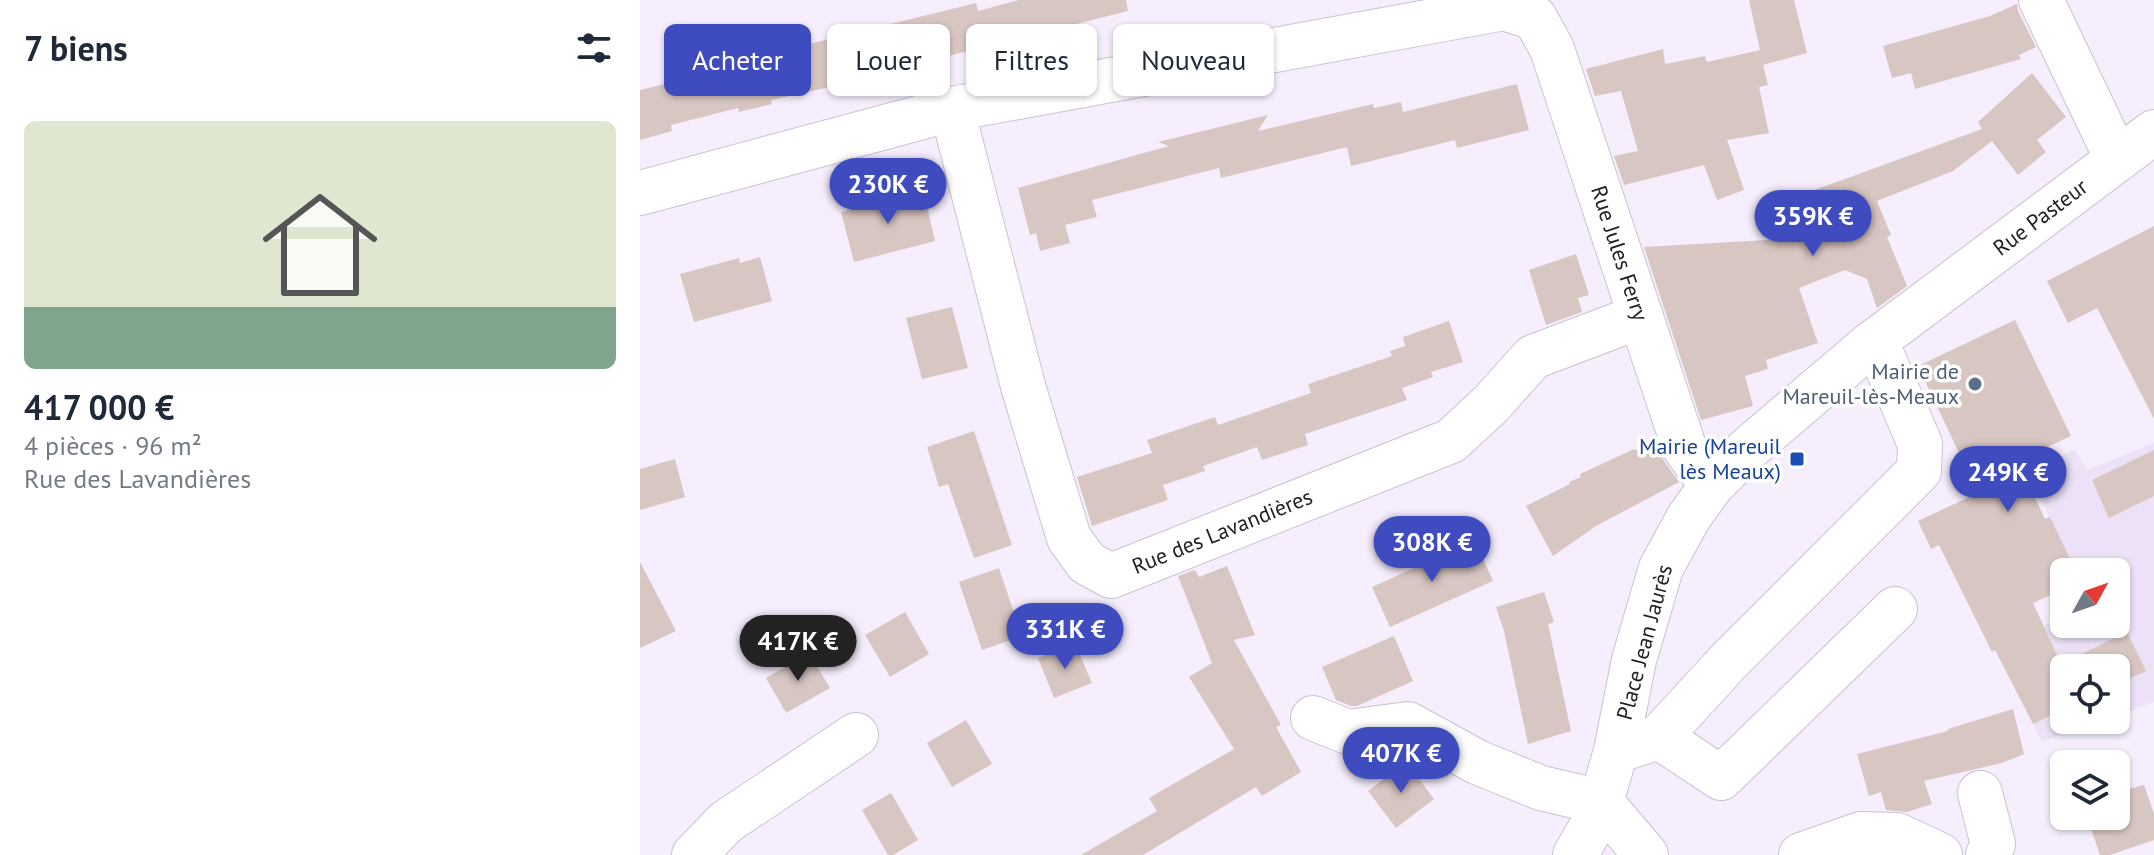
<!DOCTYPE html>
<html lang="fr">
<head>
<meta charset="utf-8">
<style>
  :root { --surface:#fff; --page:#f6f6f7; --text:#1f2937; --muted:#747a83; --accent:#3e4cbf }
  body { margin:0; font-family:"PT Sans",sans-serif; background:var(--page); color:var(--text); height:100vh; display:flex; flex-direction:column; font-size:30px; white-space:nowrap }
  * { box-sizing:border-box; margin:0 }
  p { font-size:26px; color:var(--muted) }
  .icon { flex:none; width:44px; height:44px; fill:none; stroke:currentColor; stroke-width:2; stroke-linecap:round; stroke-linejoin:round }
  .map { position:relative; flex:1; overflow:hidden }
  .details { display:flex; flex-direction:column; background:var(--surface); width:640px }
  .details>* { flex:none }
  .hud { position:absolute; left:24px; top:24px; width:760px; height:72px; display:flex; gap:16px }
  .needle { width:52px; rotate:50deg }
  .buttons { position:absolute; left:1410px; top:558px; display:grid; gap:16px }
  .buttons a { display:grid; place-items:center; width:80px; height:80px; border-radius:12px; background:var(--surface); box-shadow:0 2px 6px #0004; font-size:40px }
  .price { position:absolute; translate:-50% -68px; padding:0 18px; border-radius:28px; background:var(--accent); color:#fff; font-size:26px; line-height:52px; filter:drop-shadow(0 2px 4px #0008) }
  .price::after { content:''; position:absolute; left:50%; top:48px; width:24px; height:18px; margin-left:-12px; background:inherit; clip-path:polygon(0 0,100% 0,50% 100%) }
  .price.current { background:#222; color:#fff }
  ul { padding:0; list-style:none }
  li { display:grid; align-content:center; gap:16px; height:424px; padding:0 24px }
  li span { display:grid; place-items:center; height:248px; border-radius:12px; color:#555 }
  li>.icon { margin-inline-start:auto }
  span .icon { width:144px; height:144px; fill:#fffc; stroke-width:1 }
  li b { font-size:34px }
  h2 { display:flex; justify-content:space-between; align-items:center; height:96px; padding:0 24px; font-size:34px }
  .tag { padding:0 28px; border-radius:12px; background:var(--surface); box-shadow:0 2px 6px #0004; font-size:28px; line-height:72px }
  .tag.current { background:var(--accent); color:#fff }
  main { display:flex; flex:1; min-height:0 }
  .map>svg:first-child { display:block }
  .built { fill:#ece1f6 }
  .building { fill:#d8c6c2 }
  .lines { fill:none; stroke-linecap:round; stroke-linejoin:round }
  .minor-casing { stroke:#c9c2d0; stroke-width:46 }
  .minor { stroke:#fff; stroke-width:44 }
  .service-dot { fill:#5c6f8a; stroke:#fff; stroke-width:3 }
  .transit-dot { fill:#1a4fb4; stroke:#fff; stroke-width:3 }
  .labels { text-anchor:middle; stroke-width:7; stroke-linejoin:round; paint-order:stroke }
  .street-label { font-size:22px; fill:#232025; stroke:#fff }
  .service-label { font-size:22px; fill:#4e5e75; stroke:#fff; text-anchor:end }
  .transit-label { font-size:22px; fill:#164399; stroke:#fff; text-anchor:end }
</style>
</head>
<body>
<main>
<section class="details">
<h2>7 biens<svg class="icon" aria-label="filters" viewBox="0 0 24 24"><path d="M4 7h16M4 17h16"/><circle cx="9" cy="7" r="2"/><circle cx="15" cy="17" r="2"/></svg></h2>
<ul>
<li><span style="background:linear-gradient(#dfe7d0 75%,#7fa58c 0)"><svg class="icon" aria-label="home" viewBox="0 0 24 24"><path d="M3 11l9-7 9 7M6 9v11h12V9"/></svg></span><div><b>417 000 €</b><p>4 pièces · 96 m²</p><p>Rue des Lavandières</p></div></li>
</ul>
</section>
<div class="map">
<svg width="1514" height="855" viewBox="0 0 1514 855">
  <rect width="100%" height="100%" fill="#f6eefd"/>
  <polygon class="built" points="1514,443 1514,702 1476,716 1476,668 1424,668 1424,720 1463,720 1402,742 1364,664 1424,608 1424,624 1476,624 1476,572 1431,572 1393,476 1434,449 1447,470"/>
  <g class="building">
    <polygon points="379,0 486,0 488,11 432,25 433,27 377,42 376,39 248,71 249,78 215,87 213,82 131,100 132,104 99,112 98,108 31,125 32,131 0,140 0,90 67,74 66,70 87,64 336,3 338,11"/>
    <polygon points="1109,0 1154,0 1167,53 1123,65 1128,85 1119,87 1129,133 1087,140 1104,190 1077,200 1064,165 984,185 974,156 998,151 981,91 955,96 946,69 1023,49 1025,64 1065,56 1067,62 1120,50"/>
    <polygon points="1377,4 1378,11 1396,47 1379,55 1381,59 1275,89 1271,73 1252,78 1243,46 1350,16"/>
    <polygon points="1392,73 1426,117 1397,140 1406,152 1378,175 1352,141 1313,171 1237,201 1251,235 1247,237 1267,286 1237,308 1227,279 1205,270 1159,288 1178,343 1126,360 1128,369 1105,376 1113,406 1061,420 1004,247 1162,238 1150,199 1342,129 1338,122"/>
    <polygon points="877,84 889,130 817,148 815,140 711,166 707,147 581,178 579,168 452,200 457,217 425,225 430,243 400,251 396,233 390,235 378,188 529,146 518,142 628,115 618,131 733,104 734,108 761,102 763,112"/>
    <polygon points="281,190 282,194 284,194 295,241 214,262 201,212"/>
    <polygon points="1514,226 1514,419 1457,308 1428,323 1407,281"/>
    <polygon points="936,254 949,295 938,298 942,312 906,325 889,270"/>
    <polygon points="120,257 132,301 54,322 40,274 99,258 100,263"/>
    <polygon points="312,307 328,368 282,379 266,318"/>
    <polygon points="1375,320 1431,436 1377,461 1405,519 1410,517 1431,561 1424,564 1424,589 1393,603 1421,664 1487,632 1506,671 1476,685 1476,668 1424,668 1424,709 1393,724 1355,650 1352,652 1299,545 1291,549 1278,521 1338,493 1278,366"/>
    <polygon points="809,321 823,362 791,372 793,377 762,388 767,400 665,434 668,445 622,460 617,447 563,466 565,471 523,485 528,500 452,526 437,477 512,453 507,440 575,417 578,425 671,393 668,384 752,356 750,351 765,346 763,337"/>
    <polygon points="334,431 372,545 334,558 308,484 299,487 287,447"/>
    <polygon points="1017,445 1024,461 1039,482 956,526 913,556 886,506 930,484 929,482 941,477 940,474 994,449 995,450 1002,447 1004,452"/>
    <polygon points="1514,450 1514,496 1469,518 1452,480"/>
    <polygon points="35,459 45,497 0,510 0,469"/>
    <polygon points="835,541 853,581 750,627 732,587"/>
    <polygon points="0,562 36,631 0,648"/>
    <polygon points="587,566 615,635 594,640 641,725 636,727 661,772 622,796 616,787 503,855 441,855 517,811 509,798 594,749 549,677 572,663 538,576 555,570 559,577"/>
    <polygon points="359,568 375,616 397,631 342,650 319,582"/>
    <polygon points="904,592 914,622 908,624 931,731 888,744 864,631 856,607"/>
    <polygon points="265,612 289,654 250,677 225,635"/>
    <polygon points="754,636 773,681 717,706 711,706 696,700 682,667"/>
    <polygon points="435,643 452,683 414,698 398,658"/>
    <polygon points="169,653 190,688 146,713 126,678"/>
    <polygon points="1373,709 1384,754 1362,763 1284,781 1292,804 1267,812 1246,810 1241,792 1229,796 1217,754 1308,731 1308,729"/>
    <polygon points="326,720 352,764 312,787 287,743"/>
    <polygon points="766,762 794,799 756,828 728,791"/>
    <polygon points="1504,785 1514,814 1514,840 1470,855 1460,855 1448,820 1459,816 1476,816 1476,810 1482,808 1477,792"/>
    <polygon points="251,793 278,840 253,855 248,855 222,810"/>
  </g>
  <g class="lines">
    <defs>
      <g id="minor">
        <polyline points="1401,0 1477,159"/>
        <polyline points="312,109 383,386 429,538 447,563 471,576 811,441 851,404 893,357 1001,316"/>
        <polyline points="0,193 312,109 864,8 895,18 912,49 1044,447 1072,485"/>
        <polyline points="673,718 708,732 768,724 837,762 901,788 961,802"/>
        <polyline points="1019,737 1081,778 1255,609"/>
        <polyline points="976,751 1019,737 1087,663 1279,471 1280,444 1244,360 1231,344"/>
        <polyline points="1340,793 1353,844 1348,855"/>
        <polyline points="961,802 1006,855"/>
        <polyline points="54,855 86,822 216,735"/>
        <polyline points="935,855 955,821 961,802 976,751 994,660 1021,568 1049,517 1072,485 1109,448 1231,344 1514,132"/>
        <polyline points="1161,855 1221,834 1257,835 1300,855"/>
      </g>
    </defs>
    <use href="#minor" class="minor-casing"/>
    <use href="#minor" class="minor"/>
  </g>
  <circle class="service-dot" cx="1335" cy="384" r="8"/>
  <rect class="transit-dot" x="1149" y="451" width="16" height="16" rx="4"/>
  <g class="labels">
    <g class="street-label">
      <text transform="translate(1400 217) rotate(-37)" y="8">Rue Pasteur</text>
      <text transform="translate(980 253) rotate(72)" y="8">Rue Jules Ferry</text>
      <text transform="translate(582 531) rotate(-22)" y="8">Rue des Lavandières</text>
      <text transform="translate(1004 642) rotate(-75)" y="8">Place Jean Jaurès</text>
    </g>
    <g class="service-label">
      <text x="1319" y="379">Mairie de<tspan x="1319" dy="25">Mareuil-lès-Meaux</tspan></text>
    </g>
    <g class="transit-label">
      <text x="1141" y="454">Mairie (Mareuil<tspan x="1141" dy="25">lès Meaux)</tspan></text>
    </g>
  </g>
</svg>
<div class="buttons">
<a><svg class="needle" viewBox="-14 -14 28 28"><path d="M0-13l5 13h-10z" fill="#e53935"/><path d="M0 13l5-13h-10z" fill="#747a83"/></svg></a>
<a><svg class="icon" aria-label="locate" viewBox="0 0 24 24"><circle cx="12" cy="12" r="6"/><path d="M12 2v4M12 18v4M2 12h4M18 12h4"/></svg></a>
<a><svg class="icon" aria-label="layers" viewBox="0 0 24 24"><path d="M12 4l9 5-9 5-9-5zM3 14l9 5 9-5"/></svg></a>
</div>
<b class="price" style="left:248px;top:226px">230K €</b>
<b class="price" style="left:1173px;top:258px">359K €</b>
<b class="price" style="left:1368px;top:514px">249K €</b>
<b class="price" style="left:792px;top:584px">308K €</b>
<b class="price" style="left:425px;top:671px">331K €</b>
<b class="price current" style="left:158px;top:683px">417K €</b>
<b class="price" style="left:761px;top:795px">407K €</b>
<div class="hud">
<a class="tag current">Acheter</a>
<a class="tag">Louer</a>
<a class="tag">Filtres</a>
<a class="tag">Nouveau</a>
</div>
</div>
</main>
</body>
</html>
